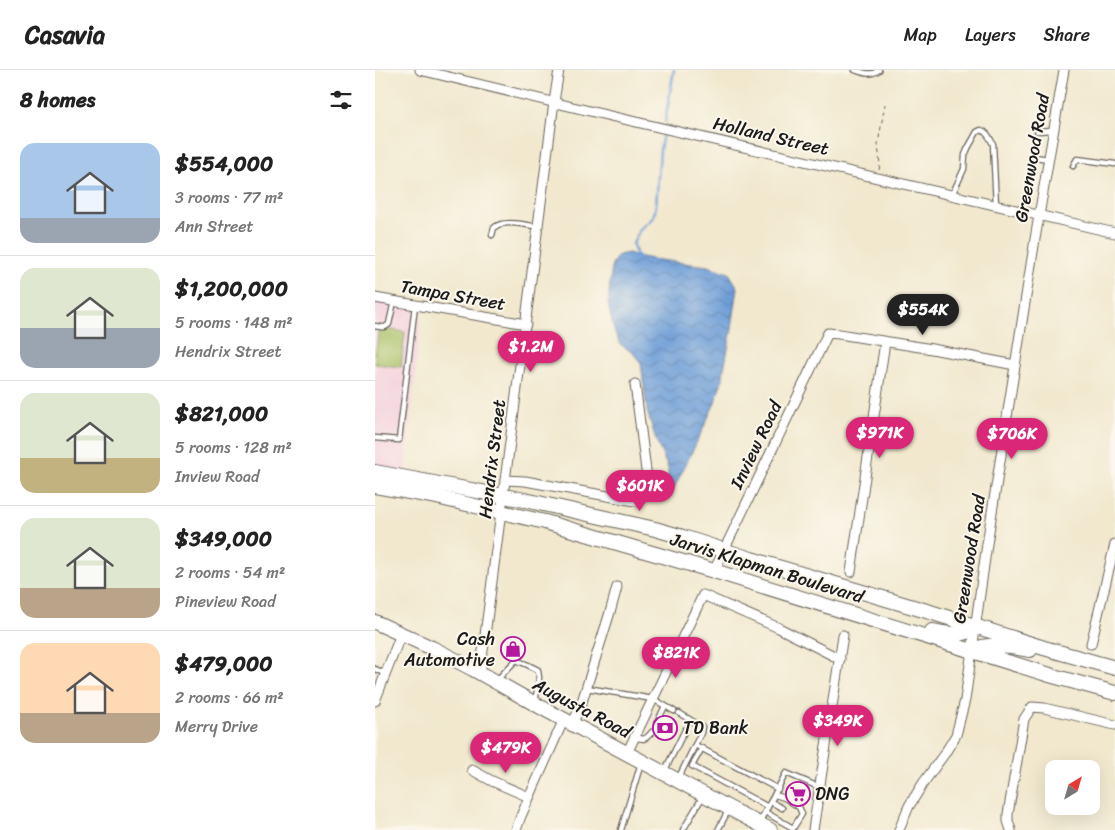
<!DOCTYPE html>
<html lang="en">
<head>
<meta charset="utf-8">
<style>
  :root { --surface:#fff; --page:#f2f2f2; --text:#222; --muted:#767676; --line:#e0e0e0; --accent:#db2777 }
  body { margin:0; font-family:Sriracha,sans-serif; background:var(--page); color:var(--text); height:100vh; display:flex; flex-direction:column; font-size:19px; white-space:nowrap }
  * { box-sizing:border-box; margin:0 }
  p { font-size:16px; color:var(--muted) }
  .icon { flex:none; width:28px; height:28px; fill:none; stroke:currentColor; stroke-width:2; stroke-linecap:round; stroke-linejoin:round }
  .map { position:relative; flex:1; overflow:hidden }
  .drawer { display:flex; flex-direction:column; background:var(--surface); width:375px }
  .drawer>* { flex:none }
  .needle { width:32px; rotate:37deg }
  .buttons { position:absolute; left:670px; top:690px; display:grid; gap:10px }
  .buttons a { display:grid; place-items:center; width:55px; height:55px; border-radius:10px; background:var(--surface); box-shadow:0 5px 20px #0002; font-size:25px }
  .price { position:absolute; translate:-50% -42px; padding:0 11px; border-radius:18px; background:var(--accent); color:#fff; font-size:16px; line-height:32px; filter:drop-shadow(0 1px 2px #0008) }
  .price::after { content:''; position:absolute; left:50%; top:30px; width:15px; height:11px; margin-left:-8px; background:inherit; clip-path:polygon(0 0,100% 0,50% 100%) }
  .price.on { background:#222; color:#fff }
  ul { padding:0; list-style:none }
  li { display:flex; align-items:center; gap:15px; height:125px; padding:0 20px }
  li+li { border-top:1px solid var(--line) }
  li span { display:grid; place-items:center; flex:none; width:140px; height:100px; border-radius:15px; color:#555 }
  li>.icon { margin-inline-start:auto }
  span .icon { width:60px; height:60px; fill:#fffc; stroke-width:1 }
  li b { font-size:21px }
  h2 { display:flex; justify-content:space-between; align-items:center; height:60px; padding:0 20px; font-size:21px }
  header { display:flex; align-items:center; gap:30px; box-sizing:border-box; height:70px; padding:0 25px; background:var(--surface); border-bottom:1px solid var(--line) }
  header strong { font-size:24px }
  nav { display:flex; gap:28px; margin-inline-start:auto; font-size:18px }
  main { display:flex; flex:1; min-height:0 }
  .map>svg:first-child { display:block }
  .built { fill:#f4cfdd }
  .pitch { fill:#a7bf64; stroke:#626e40 }
  .water { fill:url(#water-waves); stroke:#445c7a }
  .lines { fill:none; stroke-linecap:round; stroke-linejoin:round }
  .stream { stroke:#6d9dd7; stroke-width:2.5 }
  .service-casing { stroke:#67635a; stroke-width:7 }
  .minor-casing { stroke:#67635a; stroke-width:11 }
  .primary-casing { stroke:#67635a; stroke-width:16 }
  .trunk-casing { stroke:#67635a; stroke-width:16 }
  .path { stroke:#67635a; stroke-width:1; stroke-dasharray:4 4; stroke-linecap:butt }
  .service { stroke:#fff; stroke-width:4.5 }
  .minor { stroke:#fff; stroke-width:9 }
  .primary { stroke:#fff; stroke-width:14 }
  .trunk { stroke:#fff; stroke-width:14 }
  .labels { text-anchor:middle; stroke-width:4; stroke-linejoin:round; paint-order:stroke }
  .street-label { font-size:18px; fill:#1c1c1c; stroke:#fbf7ec }
  .poi-label { font-size:18px; fill:#1c1c1c; stroke:#fbf7ec; text-anchor:start }
</style>
</head>
<body>
<header>
<strong>Casavia</strong>
<nav><a>Map</a><a>Layers</a><a>Share</a></nav>
</header>
<main>
<section class="drawer">
<h2>8 homes<svg class="icon" aria-label="filters" viewBox="0 0 24 24"><path d="M4 7h16M4 17h16"/><circle cx="9" cy="7" r="2"/><circle cx="15" cy="17" r="2"/></svg></h2>
<ul>
<li><span style="background:linear-gradient(#a9c7e8 75%,#9aa5b1 0)"><svg class="icon" aria-label="home" viewBox="0 0 24 24"><path d="M3 11l9-7 9 7M6 9v11h12V9"/></svg></span><div><b>$554,000</b><p>3 rooms · 77 m²</p><p>Ann Street</p></div></li>
<li><span style="background:linear-gradient(#dfe7d0 60%,#9aa5b1 0)"><svg class="icon" aria-label="home" viewBox="0 0 24 24"><path d="M3 11l9-7 9 7M6 9v11h12V9"/></svg></span><div><b>$1,200,000</b><p>5 rooms · 148 m²</p><p>Hendrix Street</p></div></li>
<li><span style="background:linear-gradient(#dfe7d0 65%,#c2b280 0)"><svg class="icon" aria-label="home" viewBox="0 0 24 24"><path d="M3 11l9-7 9 7M6 9v11h12V9"/></svg></span><div><b>$821,000</b><p>5 rooms · 128 m²</p><p>Inview Road</p></div></li>
<li><span style="background:linear-gradient(#dfe7d0 70%,#b9a48a 0)"><svg class="icon" aria-label="home" viewBox="0 0 24 24"><path d="M3 11l9-7 9 7M6 9v11h12V9"/></svg></span><div><b>$349,000</b><p>2 rooms · 54 m²</p><p>Pineview Road</p></div></li>
<li><span style="background:linear-gradient(#ffd9b3 70%,#b9a48a 0)"><svg class="icon" aria-label="home" viewBox="0 0 24 24"><path d="M3 11l9-7 9 7M6 9v11h12V9"/></svg></span><div><b>$479,000</b><p>2 rooms · 66 m²</p><p>Merry Drive</p></div></li>
</ul>
</section>
<div class="map">
<svg width="740" height="760" viewBox="0 0 740 760">
  <defs>
    <pattern id="water-waves" width="16" height="10" patternUnits="userSpaceOnUse" patternTransform="scale(1.25)"><rect width="16" height="10" fill="#6d9dd7"/><path d="M0 5q4-4 8 0t8 0" fill="none" stroke="#597fae"/></pattern>
  </defs>
  <rect width="100%" height="100%" fill="#fbf7ec"/>
  <filter id="ink" filterUnits="userSpaceOnUse"><feTurbulence type="fractalNoise" baseFrequency=".02" numOctaves="2"/><feDisplacementMap in="SourceGraphic" scale="10" xChannelSelector="R" yChannelSelector="G"/><feConvolveMatrix kernelMatrix="1 2 1 2 8 2 1 2 1" color-interpolation-filters="sRGB"/></filter>
  <filter id="wash" filterUnits="userSpaceOnUse"><feTurbulence type="fractalNoise" baseFrequency=".0096" numOctaves="4" result="noise"/><feDisplacementMap in="SourceGraphic" scale="20" xChannelSelector="R" yChannelSelector="G"/><feGaussianBlur stdDeviation="1.12" result="paint"/><feColorMatrix in="noise" values="0 0 0 0 0 0 0 0 0 0 0 0 0 0 0 0 0 1.4 0 .05"/><feComposite in="paint" operator="in"/></filter>
  <g filter="url(#wash)">
    <rect width="100%" height="100%" fill="#f1e8ce"/>
    <polygon class="built" points="0,228 47,236 29,407 0,402"/>
    <polygon class="pitch" points="4,258 30,262 26,297 0,294 0,285"/>
    <polygon class="water" points="254,183 262,186 277,189 333,196 354,203 363,218 356,264 346,314 339,335 320,376 299,418 291,422 288,419 293,411 293,398 282,373 272,341 266,293 258,283 245,274 239,260 233,234 237,194 243,185"/>
    <g class="lines">
      <g class="stream">
        <polyline points="290,52 299,0"/>
        <polyline points="262,186 258,175 259,171 265,159 276,150 279,145 281,136 285,80 288,63"/>
      </g>
    </g>
  </g>
  <g filter="url(#ink)">
    <g class="lines">
      <defs>
        <g id="service">
          <path d="M480,0C489,3 496,6 504,0"/>
          <polyline points="662,61 678,60"/>
          <polyline points="660,87 673,89"/>
          <polyline points="698,96 702,89 740,94"/>
          <path d="M577,125L589,99L590,85L593,78L602,62L606,60C613,62 615,69 618,74L621,135"/>
          <path d="M117,165C118,163 118,160 119,158C126,149 154,155 163,157"/>
          <path d="M0,256C6,257 10,259 14,254L19,231"/>
          <polyline points="0,368 24,370 40,235"/>
          <polyline points="0,599 11,604"/>
          <polyline points="122,610 141,590 153,595 163,600 164,608 160,633"/>
          <polyline points="212,618 278,629 299,641"/>
          <polyline points="282,653 290,636"/>
          <path d="M260,667C269,670 270,670 277,662"/>
          <polyline points="320,675 403,719"/>
          <polyline points="327,678 317,696 393,737"/>
          <polyline points="289,702 310,660"/>
          <polyline points="303,709 326,663 327,657 304,643"/>
          <polyline points="400,725 410,728 424,737 427,744 417,760"/>
          <polyline points="396,732 407,738"/>
          <polyline points="390,742 418,758"/>
          <polyline points="384,753 411,703 444,717"/>
          <polyline points="246,760 266,693"/>
          <polyline points="308,760 328,726"/>
          <polyline points="343,760 354,739"/>
        </g>
        <g id="minor">
          <polyline points="45,0 231,45 740,163"/>
          <polyline points="0,228 151,254"/>
          <path d="M130,410L150,411L260,431C269,426 271,418 272,408L260,314"/>
          <polyline points="339,501 453,263 464,264 557,279 640,295"/>
          <polyline points="476,502 510,272"/>
          <polyline points="716,574 740,474"/>
          <polyline points="105,604 179,32 184,0"/>
          <polyline points="0,631 26,564"/>
          <polyline points="197,654 205,638 236,539 242,517"/>
          <polyline points="252,683 328,525 404,558 465,589"/>
          <polyline points="97,700 117,711 154,727"/>
          <polyline points="141,760 146,746 189,649"/>
          <polyline points="438,760 468,565"/>
          <polyline points="524,760 534,736 549,712 570,683 581,665 590,630 612,474 660,169 689,0"/>
          <polyline points="636,760 633,751 633,744 649,649 657,637 669,638 740,655"/>
        </g>
        <polyline id="primary" points="0,552 57,578 98,599 171,640 395,760"/>
        <g id="trunk">
          <polyline points="0,402 150,430 280,459 308,467 376,489 555,542 669,578 740,598"/>
          <polyline points="0,416 57,426 170,452 339,501 678,606 740,623"/>
          <path d="M557,561C572,563 588,569 600,556"/>
          <path d="M596,580C617,572 634,577 655,580"/>
        </g>
      </defs>
      <use href="#service" class="service-casing"/>
      <use href="#minor" class="minor-casing"/>
      <use href="#primary" class="primary-casing"/>
      <use href="#trunk" class="trunk-casing"/>
      <polyline class="path" points="504,100 505,95 503,74 510,34"/>
      <use href="#service" class="service"/>
      <use href="#minor" class="minor"/>
      <use href="#primary" class="primary"/>
      <use href="#trunk" class="trunk"/>
    </g>
  </g>
  <defs>
    <symbol id="shop-ring" viewBox="-11 -11 22 22"><circle r="9.5" fill="#fbf7ec" stroke="#b5179e" stroke-width="1.5"/><path d="M-5-2.5h2.3a2.7 3.5 0 0 1 5.4 0H5L5.5 6h-11ZM-1.5-2.5h3a1.5 2.3 0 0 0-3 0Z" fill="#b5179e"/></symbol>
    <symbol id="bank-ring" viewBox="-11 -11 22 22"><circle r="9.5" fill="#fbf7ec" stroke="#b5179e" stroke-width="1.5"/><path d="M-6-4H6V4H-6ZM0-2.3a2.3 2.3 0 1 0 0 4.6a2.3 2.3 0 1 0 0-4.6Z" fill="#b5179e"/></symbol>
    <symbol id="supermarket-ring" viewBox="-11 -11 22 22"><circle r="9.5" fill="#fbf7ec" stroke="#b5179e" stroke-width="1.5"/><path d="M-6-5.5h2.5l.6 2H6L4.5 2H-2.5L-4.4-4H-6ZM-1.5 3.2a1.3 1.3 0 1 0 .1 0ZM3 3.2a1.3 1.3 0 1 0 .1 0Z" fill="#b5179e"/></symbol>
  </defs>
  <g fill-rule="evenodd">
    <use href="#shop-ring" x="124" y="565" width="28" height="28"/>
    <use href="#bank-ring" x="276" y="644" width="28" height="28"/>
    <use href="#supermarket-ring" x="409" y="710" width="28" height="28"/>
  </g>
  <g class="labels">
    <g class="street-label">
      <text transform="translate(396 66) rotate(13)" y="6">Holland Street</text>
      <text transform="translate(657 88) rotate(-80)" y="6">Greenwood Road</text>
      <text transform="translate(78 225) rotate(10)" y="6">Tampa Street</text>
      <text transform="translate(381 375) rotate(-64)" y="6">Inview Road</text>
      <text transform="translate(117 389) rotate(-83)" y="6">Hendrix Street</text>
      <text transform="translate(594 489) rotate(-81)" y="6">Greenwood Road</text>
      <text transform="translate(392 498) rotate(17)" y="6">Jarvis Klapman Boulevard</text>
      <text transform="translate(207 638) rotate(28)" y="6">Augusta Road</text>
    </g>
    <g class="poi-label">
      <text x="120" y="575" text-anchor="end">Cash<tspan x="120" dy="21">Automotive</tspan></text>
      <text x="308" y="664">TD Bank</text>
      <text x="440" y="730">DNG</text>
    </g>
  </g>
</svg>
<div class="buttons">
<a><svg class="needle" viewBox="-14 -14 28 28"><path d="M0-13l5 13h-10z" fill="#e53935"/><path d="M0 13l5-13h-10z" fill="#767676"/></svg></a>
</div>
<b class="price on" style="left:548px;top:266px">$554K</b>
<b class="price" style="left:156px;top:303px">$1.2M</b>
<b class="price" style="left:505px;top:389px">$971K</b>
<b class="price" style="left:637px;top:390px">$706K</b>
<b class="price" style="left:265px;top:442px">$601K</b>
<b class="price" style="left:301px;top:609px">$821K</b>
<b class="price" style="left:463px;top:677px">$349K</b>
<b class="price" style="left:131px;top:704px">$479K</b>
</div>
</main>
</body>
</html>
